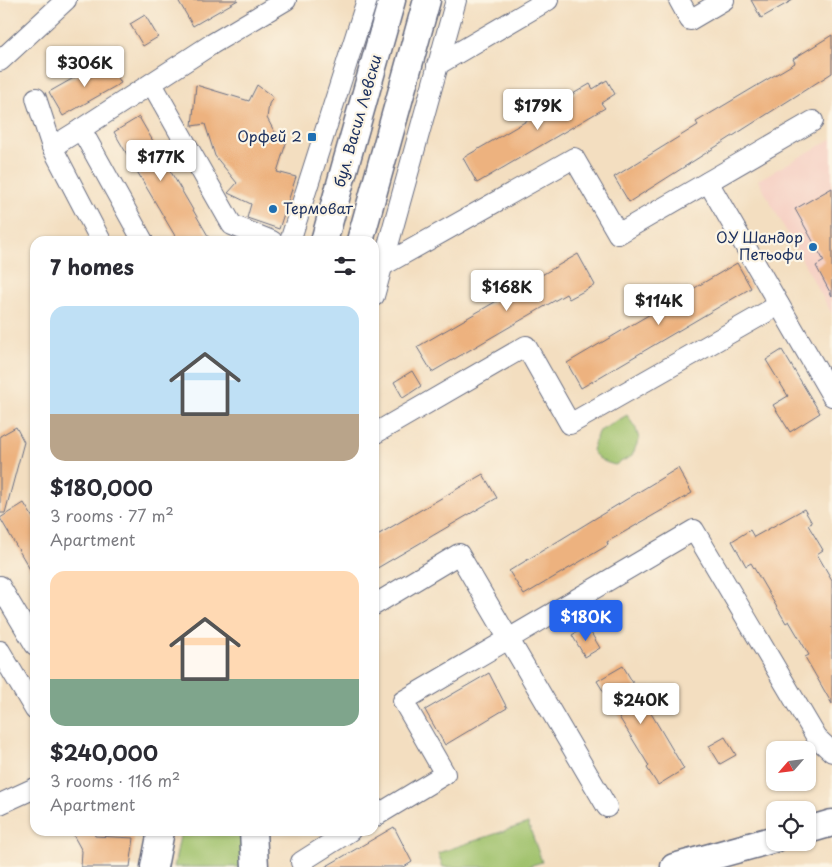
<!DOCTYPE html>
<html lang="en">
<head>
<meta charset="utf-8">
<style>
  :root { --surface:#fff; --page:#f2f2f3; --text:#2b2b33; --muted:#7c7c81; --accent:#2563eb }
  body { margin:0; font-family:"Playpen Sans",sans-serif; background:var(--page); color:var(--text); height:100vh; display:flex; flex-direction:column; font-size:19px; white-space:nowrap }
  * { box-sizing:border-box; margin:0 }
  p { font-size:16px; color:var(--muted) }
  .icon { flex:none; width:28px; height:28px; fill:none; stroke:currentColor; stroke-width:2; stroke-linecap:round; stroke-linejoin:round }
  .map { position:relative; flex:1; overflow:hidden }
  .panel { position:absolute; left:30px; top:236px; width:349px; height:600px; display:flex; flex-direction:column; background:var(--surface); border-radius:15px; box-shadow:0 1px 4px #0004 }
  .panel>* { flex:none }
  .needle { width:32px; rotate:242deg }
  .tools { position:absolute; left:766px; top:741px; display:grid; gap:10px }
  .tools a { display:grid; place-items:center; width:50px; height:50px; border-radius:10px; background:var(--surface); box-shadow:0 1px 4px #0004; font-size:25px }
  .price { position:absolute; translate:-50% -42px; padding:0 11px; border-radius:5px; background:#fff; color:#222; font-size:16px; line-height:32px; filter:drop-shadow(0 1px 2px #0008) }
  .price::after { content:''; position:absolute; left:50%; top:30px; width:15px; height:11px; margin-left:-8px; background:inherit; clip-path:polygon(0 0,100% 0,50% 100%) }
  .price.selected { background:var(--accent); color:#fff }
  ul { padding:0; list-style:none }
  li { display:grid; align-content:center; gap:10px; height:265px; padding:0 20px }
  li span { display:grid; place-items:center; height:155px; border-radius:15px; color:#555 }
  li>.icon { margin-inline-start:auto }
  span .icon { width:90px; height:90px; fill:#fffc; stroke-width:1 }
  li b { font-size:21px }
  h2 { display:flex; justify-content:space-between; align-items:center; height:60px; padding:0 20px; font-size:21px }
  .map>svg:first-child { display:block }
  .built { fill:#f6d1c5 }
  .green { fill:#9fc16a; stroke:#5d7864 }
  .building { fill:#edb27f }
  .lines { fill:none; stroke-linecap:round; stroke-linejoin:round }
  .minor-casing { stroke:#676c80; stroke-width:22 }
  .major-casing { stroke:#676c80; stroke-width:29 }
  .minor { stroke:#fff; stroke-width:20 }
  .major { stroke:#fff; stroke-width:26 }
  .poi-dot { fill:#1f6fb2; stroke:#fcf5e5; stroke-width:2 }
  .labels { text-anchor:middle; stroke-width:4.5; stroke-linejoin:round; paint-order:stroke }
  .street-label { font-size:15px; fill:#1b2f5e; stroke:#fcf5e5 }
  .poi-label { font-size:15px; fill:#1b2f5e; stroke:#fcf5e5; text-anchor:end }
</style>
</head>
<body>
<div class="map">
<svg width="832" height="867" viewBox="0 0 832 867">
  <rect width="100%" height="100%" fill="#fcf5e5"/>
  <filter id="ink" filterUnits="userSpaceOnUse"><feTurbulence type="fractalNoise" baseFrequency=".02" numOctaves="2"/><feDisplacementMap in="SourceGraphic" scale="10" xChannelSelector="R" yChannelSelector="G"/><feConvolveMatrix kernelMatrix="1 2 1 2 8 2 1 2 1" color-interpolation-filters="sRGB"/></filter>
  <filter id="wash" filterUnits="userSpaceOnUse"><feTurbulence type="fractalNoise" baseFrequency=".0096" numOctaves="4" result="noise"/><feDisplacementMap in="SourceGraphic" scale="20" xChannelSelector="R" yChannelSelector="G"/><feGaussianBlur stdDeviation="1.12" result="paint"/><feColorMatrix in="noise" values="0 0 0 0 0 0 0 0 0 0 0 0 0 0 0 0 0 1.4 0 .05"/><feComposite in="paint" operator="in"/></filter>
  <g filter="url(#wash)">
    <rect width="100%" height="100%" fill="#f3dec0"/>
    <polygon class="built" points="832,139 832,314 758,180"/>
    <g class="green">
      <path d="M627,415L636,429L639,439L632,456L615,465C604,462 598,460 592,450L598,432Z"/>
      <polygon points="528,823 542,862 526,867 443,867 438,853"/>
      <polygon points="181,831 243,831 244,867 174,867"/>
    </g>
    <g id="blocks">
      <g class="building">
        <polygon points="178,0 238,0 193,26"/>
        <polygon points="751,0 793,0 761,18"/>
        <polygon points="145,15 158,37 143,46 130,24"/>
        <polygon points="832,35 832,73 629,202 614,177 698,125 696,122 795,63 793,59"/>
        <polygon points="107,59 121,83 63,116 49,92"/>
        <polygon points="607,80 615,94 601,103 605,108 477,183 463,158 590,84 593,89"/>
        <polygon points="196,85 249,101 257,85 273,97 269,104 267,118 274,131 287,140 277,172 296,177 279,229 247,218 251,204 228,193 237,183 215,156 205,124 192,126"/>
        <polygon points="139,117 211,241 178,241 145,185 114,132"/>
        <polygon points="832,188 832,296 816,266 824,261 795,209"/>
        <polygon points="578,254 595,285 569,299 566,294 432,372 417,347"/>
        <polygon points="737,263 751,288 581,388 567,363"/>
        <polygon points="782,350 820,413 790,432 773,405 788,396 766,360"/>
        <polygon points="412,371 421,386 403,398 394,382"/>
        <polygon points="16,427 24,442 5,513 0,513 0,436"/>
        <polygon points="678,468 692,493 607,542 608,545 524,595 509,571"/>
        <polygon points="483,474 497,498 374,570 374,537"/>
        <polygon points="24,503 35,521 35,578 0,518"/>
        <polygon points="804,509 812,523 808,525 823,550 817,554 832,580 832,704 805,657 809,655 789,621 786,623 751,563 746,566 732,541 750,530 754,537"/>
        <polygon points="587,626 600,648 585,657 572,635"/>
        <polygon points="623,666 684,769 658,785 647,768 649,766 597,681"/>
        <polygon points="489,673 507,708 445,745 425,710"/>
        <polygon points="725,737 736,755 720,764 709,746"/>
        <polygon points="394,827 412,862 404,867 325,867"/>
        <polygon points="71,831 93,831 95,836 134,838 130,867 81,867 82,851"/>
      </g>
    </g>
  </g>
  <g filter="url(#ink)">
    <use href="#blocks" fill-opacity="0" stroke="#676c80" stroke-width="1"/>
    <g class="lines">
      <defs>
        <g id="minor">
          <polyline points="679,0 690,20 724,0"/>
          <polyline points="0,61 66,0"/>
          <polyline points="437,65 548,0"/>
          <polyline points="152,84 232,225 272,241"/>
          <polyline points="36,98 52,147 101,241"/>
          <polyline points="81,129 212,44 286,0"/>
          <polyline points="52,147 81,129 143,241"/>
          <polyline points="708,182 832,396"/>
          <polyline points="290,241 367,0"/>
          <polyline points="382,266 574,158 618,234 813,121"/>
          <polyline points="374,296 456,0"/>
          <polyline points="374,434 526,346 570,424 779,305"/>
          <polyline points="0,586 35,645"/>
          <polyline points="374,605 459,554 607,807"/>
          <polyline points="0,651 35,710"/>
          <polyline points="0,804 35,788"/>
          <polyline points="374,817 445,774 403,701 694,530 817,738 832,752"/>
          <polyline points="304,867 301,862 350,831"/>
        </g>
        <g id="major">
          <polyline points="324,241 392,0"/>
          <polyline points="360,241 427,0"/>
          <polyline points="808,830 832,823"/>
          <polyline points="253,831 255,867"/>
          <polyline points="154,867 161,831"/>
          <polyline points="674,867 775,839"/>
        </g>
      </defs>
      <use href="#minor" class="minor-casing"/>
      <use href="#major" class="major-casing"/>
      <use href="#minor" class="minor"/>
      <use href="#major" class="major"/>
    </g>
  </g>
  <g class="poi-dot">
    <rect x="307" y="132" width="10" height="10" rx="2.5"/>
    <circle cx="273" cy="209" r="5"/>
    <circle cx="813" cy="247" r="5"/>
  </g>
  <g class="labels">
    <g class="street-label">
      <text transform="translate(358 121) rotate(-74)" y="5">бул. Васил Левски</text>
    </g>
    <g class="poi-label">
      <text x="302" y="142">Орфей 2</text>
      <text x="283" y="214" text-anchor="start">Термоват</text>
      <text x="803" y="243">ОУ Шандор<tspan x="803" dy="17">Петьофи</tspan></text>
    </g>
  </g>
</svg>
<div class="tools">
<a><svg class="needle" viewBox="-14 -14 28 28"><path d="M0-13l5 13h-10z" fill="#e53935"/><path d="M0 13l5-13h-10z" fill="#7c7c81"/></svg></a>
<a><svg class="icon" aria-label="locate" viewBox="0 0 24 24"><circle cx="12" cy="12" r="6"/><path d="M12 2v4M12 18v4M2 12h4M18 12h4"/></svg></a>
</div>
<b class="price" style="left:85px;top:88px">$306K</b>
<b class="price" style="left:538px;top:131px">$179K</b>
<b class="price" style="left:161px;top:182px">$177K</b>
<b class="price" style="left:507px;top:312px">$168K</b>
<b class="price" style="left:659px;top:326px">$114K</b>
<b class="price selected" style="left:586px;top:642px">$180K</b>
<b class="price" style="left:641px;top:725px">$240K</b>
<section class="panel">
<h2>7 homes<svg class="icon" aria-label="filters" viewBox="0 0 24 24"><path d="M4 7h16M4 17h16"/><circle cx="9" cy="7" r="2"/><circle cx="15" cy="17" r="2"/></svg></h2>
<ul>
<li><span style="background:linear-gradient(#bfe0f5 70%,#b9a48a 0)"><svg class="icon" aria-label="home" viewBox="0 0 24 24"><path d="M3 11l9-7 9 7M6 9v11h12V9"/></svg></span><div><b>$180,000</b><p>3 rooms · 77 m²</p><p>Apartment</p></div></li>
<li><span style="background:linear-gradient(#ffd9b3 70%,#7fa58c 0)"><svg class="icon" aria-label="home" viewBox="0 0 24 24"><path d="M3 11l9-7 9 7M6 9v11h12V9"/></svg></span><div><b>$240,000</b><p>3 rooms · 116 m²</p><p>Apartment</p></div></li>
</ul>
</section>
</div>
</body>
</html>
